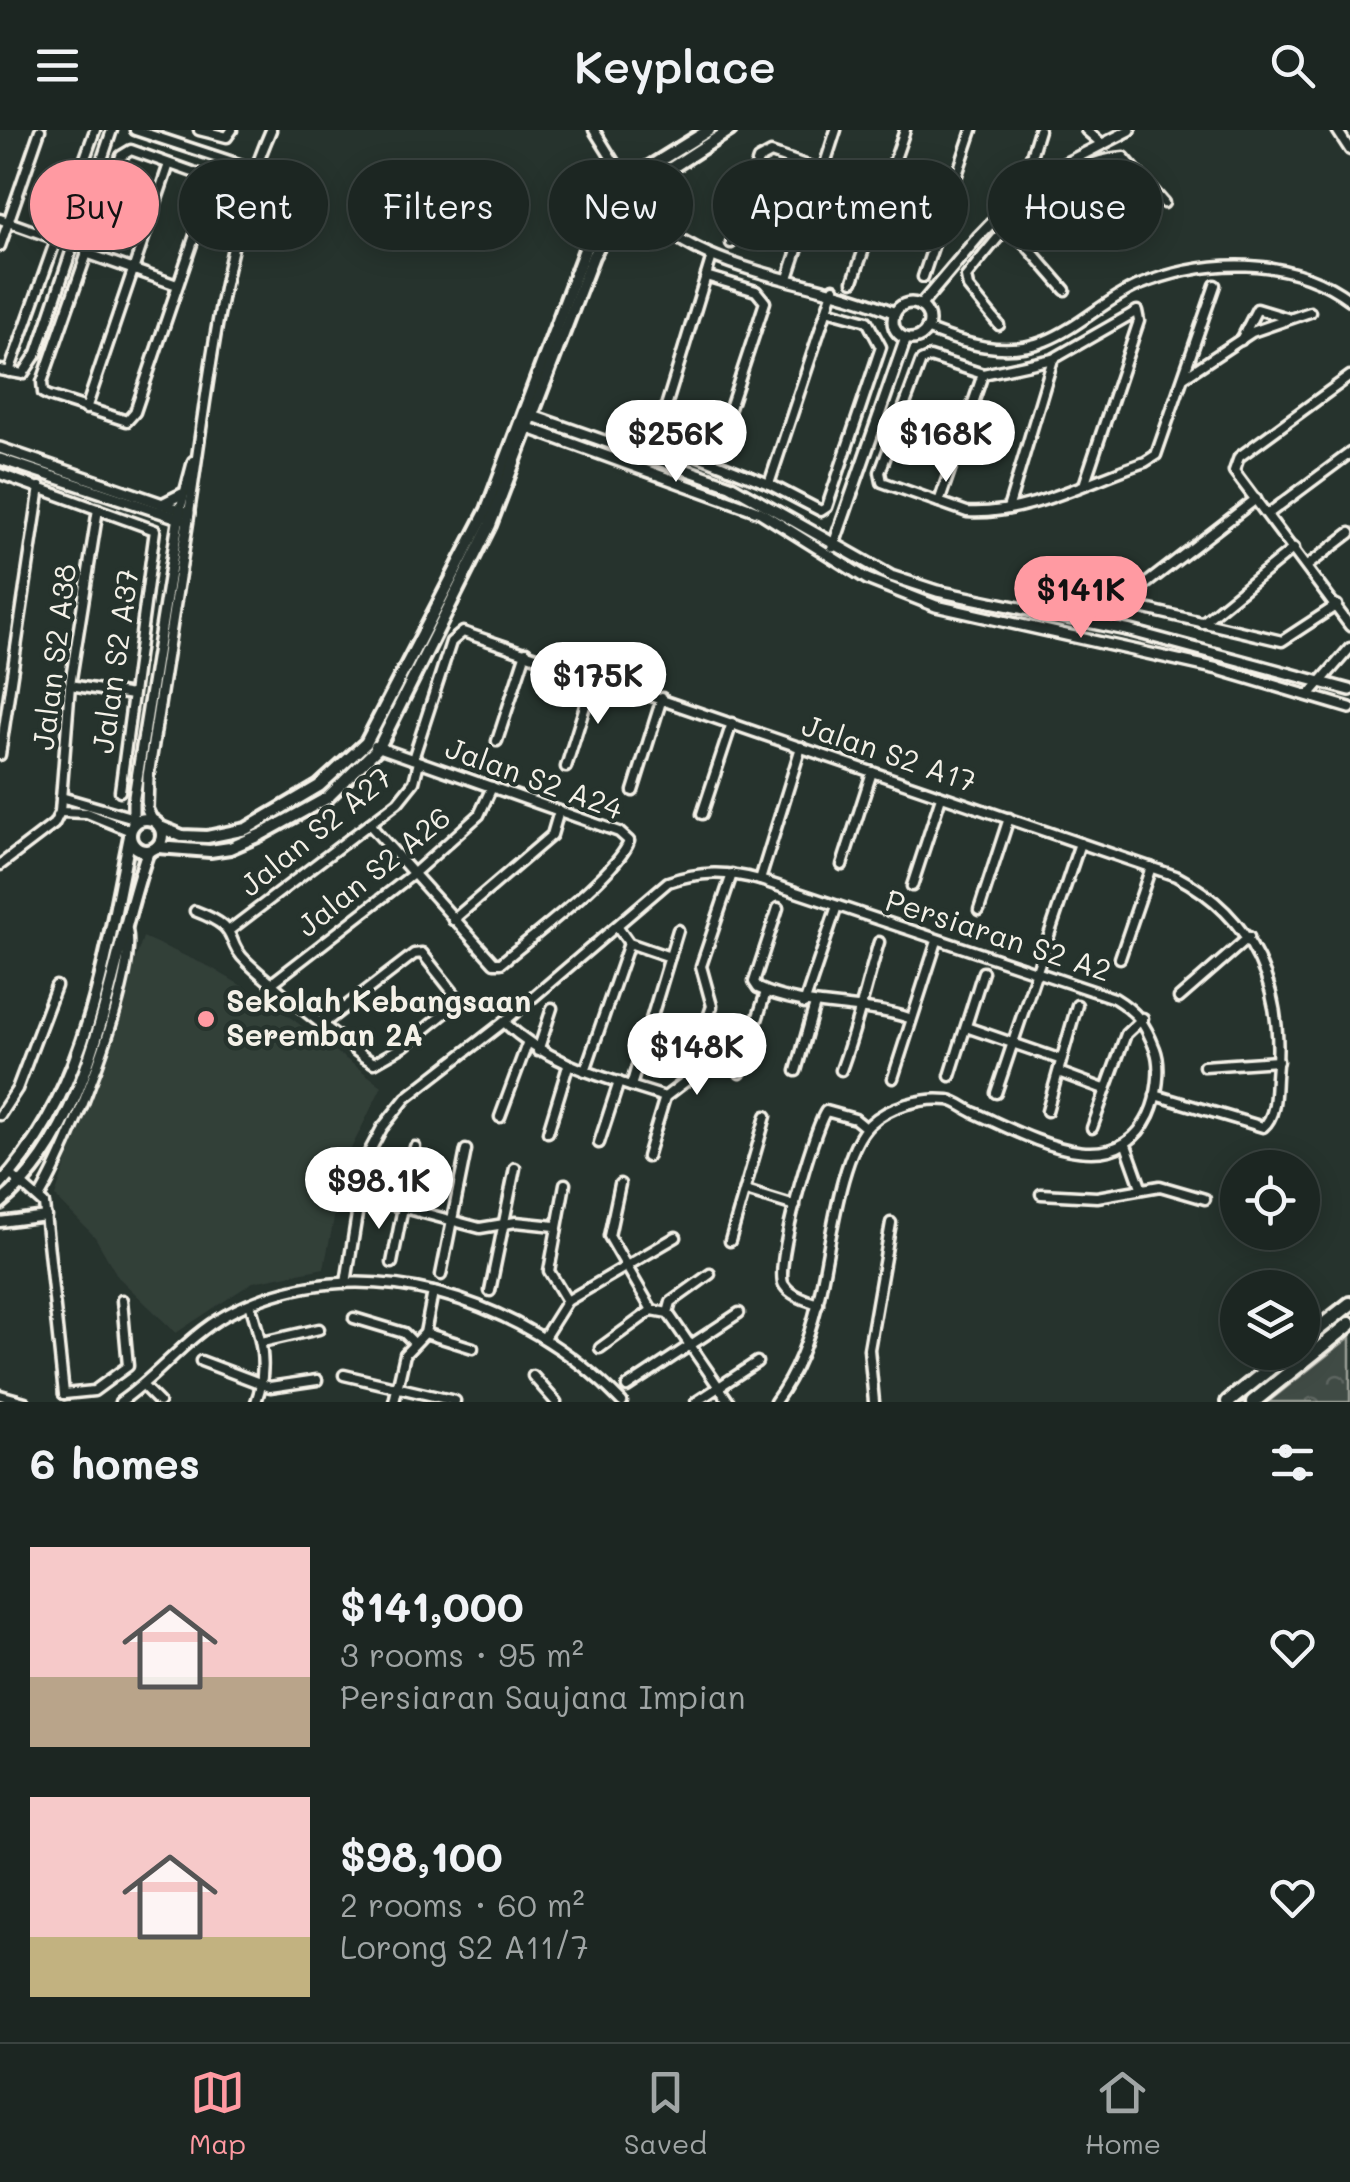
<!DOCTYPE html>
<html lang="en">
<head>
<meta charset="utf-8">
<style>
  :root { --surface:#1c2622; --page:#252e2a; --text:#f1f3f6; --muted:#a0a5a5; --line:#3a4340; --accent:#ff9aa2 }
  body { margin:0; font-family:Mali,sans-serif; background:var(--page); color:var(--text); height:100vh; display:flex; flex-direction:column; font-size:38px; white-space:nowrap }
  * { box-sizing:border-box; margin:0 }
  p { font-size:32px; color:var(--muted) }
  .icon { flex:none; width:55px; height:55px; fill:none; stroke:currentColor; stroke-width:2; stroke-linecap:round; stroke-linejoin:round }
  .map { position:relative; height:1272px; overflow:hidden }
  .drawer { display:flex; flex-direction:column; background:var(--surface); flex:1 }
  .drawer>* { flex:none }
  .banner { position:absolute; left:30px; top:30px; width:1290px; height:90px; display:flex; gap:20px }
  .buttons { position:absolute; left:1220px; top:1020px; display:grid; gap:20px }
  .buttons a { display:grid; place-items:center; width:100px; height:100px; border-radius:50%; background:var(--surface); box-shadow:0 5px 25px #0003,0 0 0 2px var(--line); font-size:50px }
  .price { position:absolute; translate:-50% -85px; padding:0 22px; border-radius:35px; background:#fff; color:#222; font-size:32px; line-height:65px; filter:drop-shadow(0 2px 5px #0008) }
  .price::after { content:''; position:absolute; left:50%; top:60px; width:30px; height:22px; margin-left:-15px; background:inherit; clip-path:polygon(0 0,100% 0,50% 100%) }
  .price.selected { background:var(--accent); color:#111 }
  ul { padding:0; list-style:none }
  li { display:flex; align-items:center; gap:30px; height:250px; padding:0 30px }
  li span { display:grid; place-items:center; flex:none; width:280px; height:200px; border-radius:0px; color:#555 }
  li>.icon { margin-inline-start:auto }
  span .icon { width:120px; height:120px; fill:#fffc; stroke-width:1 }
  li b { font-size:42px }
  h2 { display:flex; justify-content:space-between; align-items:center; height:120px; padding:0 30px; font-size:42px }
  .pill { padding:0 35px; border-radius:45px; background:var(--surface); box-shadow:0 5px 25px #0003,0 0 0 2px var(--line); font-size:35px; line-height:90px }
  .pill.selected { background:var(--accent); color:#111 }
  header { display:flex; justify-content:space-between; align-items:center; height:130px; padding:0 30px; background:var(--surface); font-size:45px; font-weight:600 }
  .tabs { display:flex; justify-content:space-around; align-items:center; height:140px; border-top:2px solid var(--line); background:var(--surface); font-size:28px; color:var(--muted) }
  .tabs a { display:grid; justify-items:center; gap:5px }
  .tabs .selected { color:var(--accent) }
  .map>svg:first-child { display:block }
  .built { fill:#333f39 }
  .forest { fill:url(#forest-crowns); stroke:#9a9e96; stroke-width:2.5 }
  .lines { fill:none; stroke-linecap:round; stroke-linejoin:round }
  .minor-casing { stroke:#f4f1e8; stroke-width:15 }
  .tertiary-casing { stroke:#f4f1e8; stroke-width:16 }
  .secondary-casing { stroke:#f4f1e8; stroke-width:18 }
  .trunk-casing { stroke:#f4f1e8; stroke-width:20 }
  .minor { stroke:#26332d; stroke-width:8 }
  .tertiary { stroke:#26332d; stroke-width:9 }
  .secondary { stroke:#26332d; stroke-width:10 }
  .trunk { stroke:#26332d; stroke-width:12 }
  .poi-dot { fill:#ff9aa2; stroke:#26332d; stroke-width:4 }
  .labels { text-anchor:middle; stroke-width:9; stroke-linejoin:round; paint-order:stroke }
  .street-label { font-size:30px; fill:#f4f1e8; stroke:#26332d }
  .poi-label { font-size:30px; font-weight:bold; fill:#f4f1e8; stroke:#26332d; text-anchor:start }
</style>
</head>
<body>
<header><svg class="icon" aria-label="menu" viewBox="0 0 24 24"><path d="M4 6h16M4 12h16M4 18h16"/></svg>Keyplace<svg class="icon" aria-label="search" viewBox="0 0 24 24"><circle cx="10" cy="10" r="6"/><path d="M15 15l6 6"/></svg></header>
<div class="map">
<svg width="1350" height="1272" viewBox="0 0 1350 1272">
  <defs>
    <pattern id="forest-crowns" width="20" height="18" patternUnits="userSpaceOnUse" patternTransform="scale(2.5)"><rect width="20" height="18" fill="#414b45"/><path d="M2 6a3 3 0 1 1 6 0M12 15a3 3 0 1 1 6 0" fill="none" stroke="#5d6560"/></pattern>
  </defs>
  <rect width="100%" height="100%" fill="#26332d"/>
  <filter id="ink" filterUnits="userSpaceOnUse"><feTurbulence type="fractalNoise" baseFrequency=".01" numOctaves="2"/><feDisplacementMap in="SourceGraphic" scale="20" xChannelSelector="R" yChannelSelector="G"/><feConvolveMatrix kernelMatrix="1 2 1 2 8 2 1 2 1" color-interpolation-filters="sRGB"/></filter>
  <g filter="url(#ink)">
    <polygon class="built" points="143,807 210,837 271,873 382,956 346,1029 324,1138 253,1152 176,1203 118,1147 95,1107 55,1066"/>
    <polygon class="forest" points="1350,1207 1350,1272 1268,1272"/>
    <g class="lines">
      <defs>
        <g id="minor">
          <polyline points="135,0 254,39"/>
          <polyline points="199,0 227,7 232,0"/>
          <polyline points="594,0 622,45"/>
          <polyline points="1086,0 1101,13"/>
          <polyline points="1337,0 1350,20"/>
          <polygon points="131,20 204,46 212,55 135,282 127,291 49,266 43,263 42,252 121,26"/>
          <polyline points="1028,36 1039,0"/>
          <polyline points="1067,47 1122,116"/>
          <polyline points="999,84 1065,160"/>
          <polyline points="0,89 56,109"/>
          <polyline points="731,113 758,30 771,23 944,83"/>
          <polyline points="0,116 40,0"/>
          <polyline points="86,123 177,155"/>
          <polyline points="712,126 656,309 769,354 821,381 827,377 881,217 867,191 827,180"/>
          <polyline points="706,146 756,161 765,172 713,330"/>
          <polyline points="923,147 972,0"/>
          <polyline points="788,148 836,0"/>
          <polyline points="853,151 905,0"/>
          <path d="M999,195L968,157L966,147C1006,97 1054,32 1124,27L1164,73"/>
          <path d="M926,199C964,214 1005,227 1045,211C1078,198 1105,170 1137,156C1205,128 1290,125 1350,170"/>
          <polyline points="1241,210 1257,179 1287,188"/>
          <polyline points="0,240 23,244 37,223 112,0"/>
          <polyline points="9,242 95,0"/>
          <polyline points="1350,246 1239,327 1234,341 1350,496"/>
          <polyline points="1184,247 1252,202 1310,182"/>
          <polyline points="86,279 169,34"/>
          <polyline points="0,344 155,400 120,661"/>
          <path d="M1085,352L1139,191L1137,181L1053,229L983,244L930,227L921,231L880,342L882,352L967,382C1026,386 1091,350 1145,332L1156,325L1215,155"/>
          <polyline points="769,354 834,158"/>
          <polyline points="1256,369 1138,460 1133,476 1282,511 1337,475"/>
          <polyline points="939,372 983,244"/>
          <polyline points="1008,379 1053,229"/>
          <polyline points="180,380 193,331"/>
          <path d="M189,383C207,263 222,111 271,0"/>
          <polyline points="1268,384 1350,323"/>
          <polyline points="1307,436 1350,403"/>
          <polyline points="1202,493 1294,418"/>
          <polyline points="70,555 132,565"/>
          <polyline points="1309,565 1350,518"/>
          <polyline points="497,611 526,522"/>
          <polyline points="0,625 40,357"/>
          <path d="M413,629L451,512L463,502L1176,746C1254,787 1285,860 1276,947C1275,964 1276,986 1263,997L1155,965"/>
          <polyline points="566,637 595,544"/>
          <polyline points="633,661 662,568"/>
          <polyline points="61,667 141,690"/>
          <polyline points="60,682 87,683 131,701"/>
          <polyline points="702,684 732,593"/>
          <path d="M369,694L494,833H501C529,809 620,741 629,711L619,702L375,616"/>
          <polyline points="0,735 54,694 60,682 70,555 98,379"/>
          <polyline points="842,735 872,642"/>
          <polyline points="760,750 801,617"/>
          <polyline points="912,756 941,667"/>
          <path d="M778,778L754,852L758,858C806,880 859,872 909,888"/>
          <polyline points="979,780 1009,688"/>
          <path d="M195,781C245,800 221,808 248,833C284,867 325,896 364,927L374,933L404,916L460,871L422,823L414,824L323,894"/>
          <polyline points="453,790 552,705 559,681"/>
          <polyline points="617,796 629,813 670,827"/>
          <polyline points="231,799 398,672 414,652 419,632"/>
          <polyline points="1120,828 1151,737"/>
          <polyline points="272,853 413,744 479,685 492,657"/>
          <polyline points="1179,868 1249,807"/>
          <polyline points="804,874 837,776"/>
          <path d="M504,892C550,936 607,948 665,967L686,951L712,876L701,836L732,744"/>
          <polyline points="966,897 1059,929"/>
          <polyline points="538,921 552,878"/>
          <polyline points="1204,936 1278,931"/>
          <path d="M841,940C857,897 866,855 879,812"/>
          <polyline points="585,941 629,813"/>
          <polyline points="796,941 815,874"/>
          <polyline points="740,943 766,862"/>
          <polyline points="1061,943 1104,959"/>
          <polyline points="950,946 983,842"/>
          <polyline points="893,948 937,811"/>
          <polyline points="631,956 678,800"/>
          <polyline points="996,963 1080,713"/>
          <polyline points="1047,981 1077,875"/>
          <polyline points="0,985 17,959 56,856"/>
          <polyline points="500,987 527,914"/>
          <polyline points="1092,998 1126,904 1143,888"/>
          <polyline points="548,1002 568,936"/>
          <polyline points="599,1013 619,952"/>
          <polyline points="1126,1015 1141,1057"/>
          <polyline points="647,1027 665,967"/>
          <polyline points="10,1044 44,1074 64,1264"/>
          <polyline points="565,1054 549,1141 567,1171"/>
          <polyline points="620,1054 609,1106 652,1180"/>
          <polyline points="746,1061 795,1076"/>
          <polyline points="1041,1064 1097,1067 1160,1056 1205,1069"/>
          <polyline points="359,1066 480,1098 516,1092 555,1096"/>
          <path d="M39,1068C67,1022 138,848 127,800"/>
          <polyline points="0,1092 46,1086"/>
          <polyline points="730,1111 766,986"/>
          <polyline points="392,1133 415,1017"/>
          <polyline points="441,1145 466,1020"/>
          <path d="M346,1153L366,1028L382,998L406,968L504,892L668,752C700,741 727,741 760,750L1114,868C1137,882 1145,893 1155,919C1162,937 1157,968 1149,985C1114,1057 1028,1006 975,983C966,979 957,971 948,970C923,967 889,976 870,994C838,1024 829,1131 817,1175C808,1211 797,1242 775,1272"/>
          <polyline points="490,1161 515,1038"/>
          <path d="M250,1174C261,1209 269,1236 256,1272"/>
          <path d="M818,1174C806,1170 791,1166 784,1155C773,1139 813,1000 826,981L855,989L866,998"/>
          <polyline points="652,1180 668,1183 729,1272"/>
          <polyline points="668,1183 671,1172 710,1144"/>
          <polyline points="354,1188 404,1203 413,1212"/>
          <polyline points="425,1203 473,1218"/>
          <polyline points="545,1206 567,1171 676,1107"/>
          <polyline points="262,1212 319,1199"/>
          <polyline points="600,1218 652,1180"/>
          <polyline points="201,1231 270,1257 317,1250"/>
          <polyline points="344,1245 455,1271"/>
          <polyline points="533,1246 556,1272"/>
          <polyline points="143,1256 159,1272"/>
          <polyline points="627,1257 739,1183"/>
          <polyline points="64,1264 94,1261 128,1236 122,1170"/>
          <polyline points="0,1265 25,1272"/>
          <path d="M120,1272C158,1246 186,1207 226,1185C359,1113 524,1169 622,1272"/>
          <polyline points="394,1272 405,1224 425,1203 433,1162"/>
          <polyline points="696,1272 757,1232"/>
          <polyline points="874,1272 869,1219 891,1093"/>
        </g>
        <g id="tertiary">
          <path d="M638,69C683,143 819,148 895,183"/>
          <circle cx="911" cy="191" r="18"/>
          <polyline points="920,176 979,106 1033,50 1130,0"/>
          <polyline points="527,284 730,355 891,446 937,461 1131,501 1350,560"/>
          <polyline points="523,296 760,382 867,449 936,476 1218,539 1350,578"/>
          <polyline points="0,318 189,383 148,646 147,679 152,690"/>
          <polyline points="0,329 181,389"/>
          <polyline points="162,374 182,364"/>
          <polyline points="833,417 906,208"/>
          <polyline points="133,696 133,673 180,380"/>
        </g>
        <g id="secondary">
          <circle cx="630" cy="57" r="14"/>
          <polyline points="638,44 709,0"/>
          <polyline points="645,55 730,0"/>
          <circle cx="146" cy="705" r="16"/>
          <polyline points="160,697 182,706 207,707 246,699 319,656 366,613 487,380 596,90 617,62"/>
          <polyline points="158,717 210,721 230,718 262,704 327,668 379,617 490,395 593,126 625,70"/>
          <path d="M0,1055C88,960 105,828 130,706"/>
          <path d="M0,1073C97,996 109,830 148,721"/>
        </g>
        <g id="trunk">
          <polyline points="1302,1212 1350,1174"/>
          <polyline points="1228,1272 1290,1222"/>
          <polyline points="1253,1272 1350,1194"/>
        </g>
      </defs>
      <use href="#minor" class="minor-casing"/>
      <use href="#tertiary" class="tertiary-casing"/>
      <use href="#secondary" class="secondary-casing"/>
      <use href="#trunk" class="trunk-casing"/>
      <use href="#minor" class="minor"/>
      <use href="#tertiary" class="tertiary"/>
      <use href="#secondary" class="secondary"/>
      <use href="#trunk" class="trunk"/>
    </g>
  </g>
  <circle class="poi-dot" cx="206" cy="889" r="10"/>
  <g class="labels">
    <g class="street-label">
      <text transform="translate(55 527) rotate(-83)" y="10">Jalan S2 A38</text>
      <text transform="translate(116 531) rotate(-82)" y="10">Jalan S2 A37</text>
      <text transform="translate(889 624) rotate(19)" y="10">Jalan S2 A17</text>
      <text transform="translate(534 649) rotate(20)" y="10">Jalan S2 A24</text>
      <text transform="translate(316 702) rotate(-39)" y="10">Jalan S2 A27</text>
      <text transform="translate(374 742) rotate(-39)" y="10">Jalan S2 A26</text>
      <text transform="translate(998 806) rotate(18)" y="10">Persiaran S2 A2</text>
    </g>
    <g class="poi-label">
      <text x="226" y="882">Sekolah Kebangsaan<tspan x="226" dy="34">Seremban 2A</tspan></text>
    </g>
  </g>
</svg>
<div class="buttons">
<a><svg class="icon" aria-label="locate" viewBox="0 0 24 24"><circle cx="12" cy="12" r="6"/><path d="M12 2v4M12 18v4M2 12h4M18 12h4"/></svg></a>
<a><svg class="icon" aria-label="layers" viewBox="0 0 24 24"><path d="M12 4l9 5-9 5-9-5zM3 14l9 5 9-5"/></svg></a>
</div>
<b class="price" style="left:676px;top:355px">$256K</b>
<b class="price" style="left:946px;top:355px">$168K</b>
<b class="price selected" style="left:1081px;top:511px">$141K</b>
<b class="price" style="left:598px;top:597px">$175K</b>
<b class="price" style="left:697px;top:968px">$148K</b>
<b class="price" style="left:379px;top:1102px">$98.1K</b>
<div class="banner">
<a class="pill selected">Buy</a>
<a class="pill">Rent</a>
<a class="pill">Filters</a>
<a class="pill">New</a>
<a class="pill">Apartment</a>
<a class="pill">House</a>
</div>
</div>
<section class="drawer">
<h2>6 homes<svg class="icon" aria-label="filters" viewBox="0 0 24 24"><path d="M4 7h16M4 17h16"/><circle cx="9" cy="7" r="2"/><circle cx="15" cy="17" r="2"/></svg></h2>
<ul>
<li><span style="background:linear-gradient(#f6c9c9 65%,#b9a48a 0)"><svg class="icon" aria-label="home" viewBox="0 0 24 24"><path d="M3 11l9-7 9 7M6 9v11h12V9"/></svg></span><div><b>$141,000</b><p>3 rooms · 95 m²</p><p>Persiaran Saujana Impian</p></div><svg class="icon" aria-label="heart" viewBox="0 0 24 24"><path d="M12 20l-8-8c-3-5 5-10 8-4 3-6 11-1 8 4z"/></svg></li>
<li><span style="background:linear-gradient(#f6c9c9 70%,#c2b280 0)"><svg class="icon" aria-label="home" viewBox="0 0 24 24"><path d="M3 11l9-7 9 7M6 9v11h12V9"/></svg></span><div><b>$98,100</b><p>2 rooms · 60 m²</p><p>Lorong S2 A11/7</p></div><svg class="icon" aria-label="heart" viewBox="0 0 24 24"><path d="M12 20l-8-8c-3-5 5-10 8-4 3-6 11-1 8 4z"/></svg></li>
</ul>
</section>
<nav class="tabs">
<a class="selected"><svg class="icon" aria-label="map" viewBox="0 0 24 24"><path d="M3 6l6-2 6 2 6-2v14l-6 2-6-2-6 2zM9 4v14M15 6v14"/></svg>Map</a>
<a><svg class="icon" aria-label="saved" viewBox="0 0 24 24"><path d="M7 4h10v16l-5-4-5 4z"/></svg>Saved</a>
<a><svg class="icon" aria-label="home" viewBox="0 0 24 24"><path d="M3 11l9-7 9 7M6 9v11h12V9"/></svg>Home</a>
</nav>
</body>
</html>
